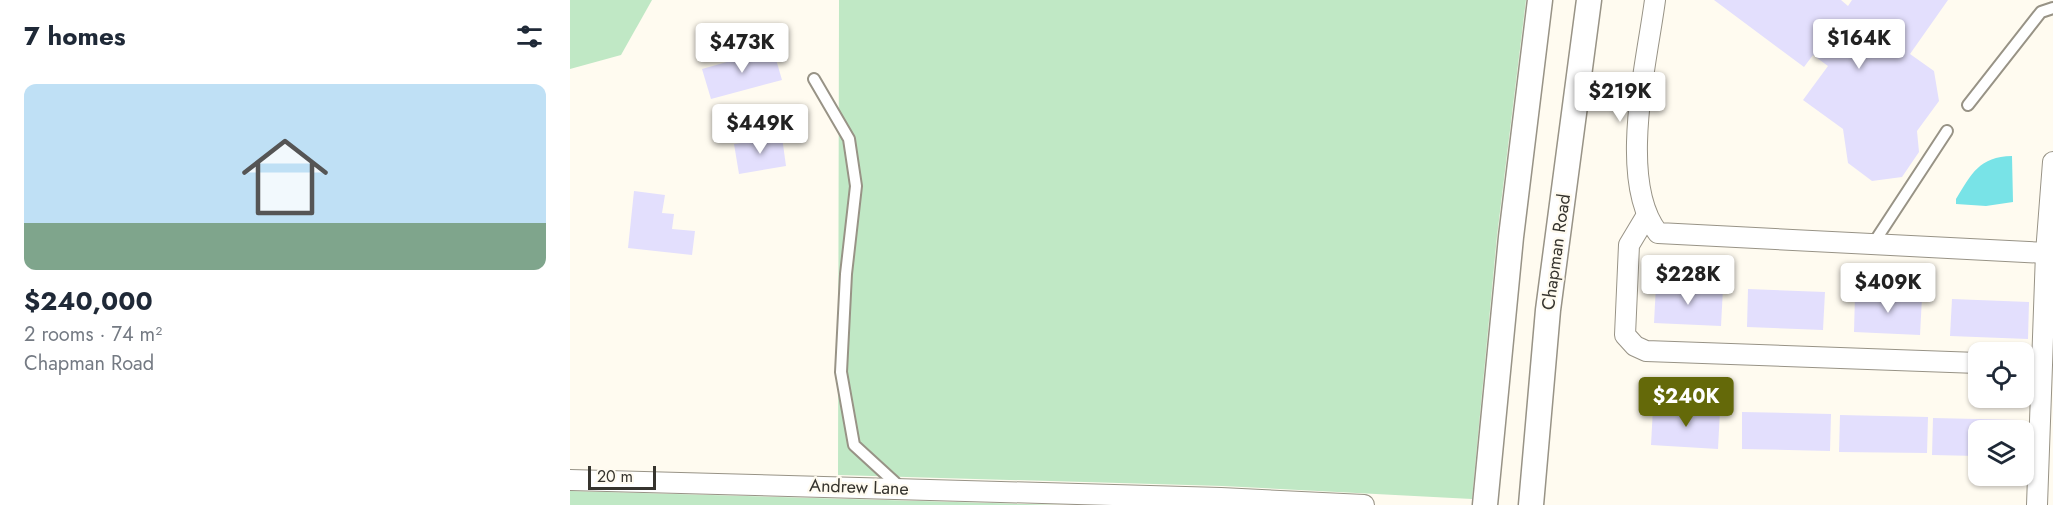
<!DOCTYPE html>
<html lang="en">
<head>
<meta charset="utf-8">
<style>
  :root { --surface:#fff; --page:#f6f6f7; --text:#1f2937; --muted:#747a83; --line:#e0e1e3; --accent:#646909 }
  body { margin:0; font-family:Jost,sans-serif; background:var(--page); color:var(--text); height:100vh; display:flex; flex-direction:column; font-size:22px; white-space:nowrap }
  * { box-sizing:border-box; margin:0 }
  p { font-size:20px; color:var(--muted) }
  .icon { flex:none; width:33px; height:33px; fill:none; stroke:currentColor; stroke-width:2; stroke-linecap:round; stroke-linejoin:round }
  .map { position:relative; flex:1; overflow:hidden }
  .details { display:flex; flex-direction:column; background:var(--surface); width:570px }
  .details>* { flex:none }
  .controls { position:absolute; left:1398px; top:342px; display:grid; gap:12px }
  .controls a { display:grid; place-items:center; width:66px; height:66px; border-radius:12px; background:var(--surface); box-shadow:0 2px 4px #0004; font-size:30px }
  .scale { position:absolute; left:18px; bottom:15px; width:68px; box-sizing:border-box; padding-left:6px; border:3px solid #36342e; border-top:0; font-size:16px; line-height:21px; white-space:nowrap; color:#36342e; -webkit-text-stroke:4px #fffbf0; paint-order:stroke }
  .price { position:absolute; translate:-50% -51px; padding:0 14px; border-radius:6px; background:#fff; color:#222; font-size:20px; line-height:39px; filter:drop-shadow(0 2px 3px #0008) }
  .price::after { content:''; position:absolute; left:50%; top:36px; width:18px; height:14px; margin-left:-9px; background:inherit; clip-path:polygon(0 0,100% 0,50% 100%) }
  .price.selected { background:var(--accent); color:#fff }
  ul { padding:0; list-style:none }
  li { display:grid; align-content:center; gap:12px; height:318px; padding:0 24px }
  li+li { border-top:2px solid var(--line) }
  li span { display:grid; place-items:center; height:186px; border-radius:12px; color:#555 }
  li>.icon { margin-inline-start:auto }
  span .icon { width:108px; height:108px; fill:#fffc; stroke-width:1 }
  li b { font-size:26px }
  h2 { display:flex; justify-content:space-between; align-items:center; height:72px; padding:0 24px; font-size:26px }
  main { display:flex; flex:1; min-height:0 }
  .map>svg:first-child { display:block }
  .green { fill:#c0e8c5 }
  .water { fill:#78e3e7 }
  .building { fill:#e3dffd }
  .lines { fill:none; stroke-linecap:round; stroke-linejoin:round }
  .service-casing { stroke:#989386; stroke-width:14 }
  .minor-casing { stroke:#989386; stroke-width:22 }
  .tertiary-casing { stroke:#989386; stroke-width:27 }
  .service { stroke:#fff; stroke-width:10 }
  .minor { stroke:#fff; stroke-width:20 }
  .tertiary { stroke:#fff; stroke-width:24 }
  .labels { text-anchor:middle; stroke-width:4.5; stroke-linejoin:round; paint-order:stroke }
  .street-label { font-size:18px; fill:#36342e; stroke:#fffbf0 }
</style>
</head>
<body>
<main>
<section class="details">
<h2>7 homes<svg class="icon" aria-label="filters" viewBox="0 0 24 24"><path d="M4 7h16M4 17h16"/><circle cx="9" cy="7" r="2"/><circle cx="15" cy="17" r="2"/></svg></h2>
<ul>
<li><span style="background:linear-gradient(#bfe0f5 75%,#7fa58c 0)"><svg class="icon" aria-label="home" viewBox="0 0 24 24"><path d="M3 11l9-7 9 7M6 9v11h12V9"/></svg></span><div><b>$240,000</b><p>2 rooms · 74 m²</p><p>Chapman Road</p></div></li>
</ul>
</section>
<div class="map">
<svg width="1483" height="505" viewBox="0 0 1483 505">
  <rect width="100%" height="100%" fill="#fffbf0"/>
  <g class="green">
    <polygon points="0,0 82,0 51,55 0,69"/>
    <polygon points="269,0 956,0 927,236 902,499 652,486 268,475"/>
    <polygon points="0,491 494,505 0,505"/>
  </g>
  <path class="water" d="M1442,156L1443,202L1416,206L1386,204V199C1402,173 1409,157 1442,156Z"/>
  <g class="building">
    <polygon points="1144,0 1271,0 1278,6 1282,0 1378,0 1340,54 1364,71 1369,101 1347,131 1349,152 1332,177 1302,181 1278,163 1273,129 1233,100 1258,66 1243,55 1234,67"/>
    <polygon points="203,49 212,80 141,99 132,69"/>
    <polygon points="212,137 216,166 169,174 164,144"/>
    <polygon points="64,191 95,195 92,213 104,214 102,229 125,231 122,255 58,248"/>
    <polygon points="1086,285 1153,288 1151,326 1084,323"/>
    <polygon points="1178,289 1255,292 1253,330 1177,327"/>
    <polygon points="1285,294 1352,297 1350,335 1284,332"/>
    <polygon points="1382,299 1459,302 1458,339 1380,336"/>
    <polygon points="1083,408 1150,411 1148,449 1081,445"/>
    <polygon points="1172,412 1261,414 1260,451 1172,449"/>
    <polygon points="1270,415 1358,417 1357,453 1269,452"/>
    <polygon points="1363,418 1452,420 1451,430 1408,430 1408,456 1362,455"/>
  </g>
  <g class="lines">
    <defs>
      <g id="service">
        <polyline points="244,79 279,139 286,186 276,274 271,372 284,445 331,488"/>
        <polyline points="1398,105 1471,12 1483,8"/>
        <polyline points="1303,244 1377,131"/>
      </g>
      <g id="minor">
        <path d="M1085,0C1077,62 1047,181 1088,233L1476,253"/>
        <polyline points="1077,215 1059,245 1055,335 1065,346 1076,351 1408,363"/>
        <polyline points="0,480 651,498 794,505"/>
        <polyline points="1467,505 1476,253 1483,162"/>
      </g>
      <g id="tertiary">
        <polyline points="915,505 941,237 970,0"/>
        <polyline points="961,505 978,310 1019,0"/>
      </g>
    </defs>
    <use href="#service" class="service-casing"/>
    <use href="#minor" class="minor-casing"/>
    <use href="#tertiary" class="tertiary-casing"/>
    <use href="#service" class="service"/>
    <use href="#minor" class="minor"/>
    <use href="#tertiary" class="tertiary"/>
  </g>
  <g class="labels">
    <g class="street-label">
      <text transform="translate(986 252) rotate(-82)" y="6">Chapman Road</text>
      <text transform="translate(289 487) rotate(2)" y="6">Andrew Lane</text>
    </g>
  </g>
</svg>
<div class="controls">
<a><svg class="icon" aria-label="locate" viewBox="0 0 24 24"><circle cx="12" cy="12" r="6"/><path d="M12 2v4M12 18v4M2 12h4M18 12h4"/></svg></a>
<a><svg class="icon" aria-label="layers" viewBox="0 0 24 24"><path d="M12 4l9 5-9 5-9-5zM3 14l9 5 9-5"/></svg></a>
</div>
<div class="scale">20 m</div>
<b class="price" style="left:1289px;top:70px">$164K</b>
<b class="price" style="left:172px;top:74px">$473K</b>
<b class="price" style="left:1050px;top:123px">$219K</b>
<b class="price" style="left:190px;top:155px">$449K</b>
<b class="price" style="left:1118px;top:306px">$228K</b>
<b class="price" style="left:1318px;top:314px">$409K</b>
<b class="price selected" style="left:1116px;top:428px">$240K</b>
</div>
</main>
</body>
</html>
